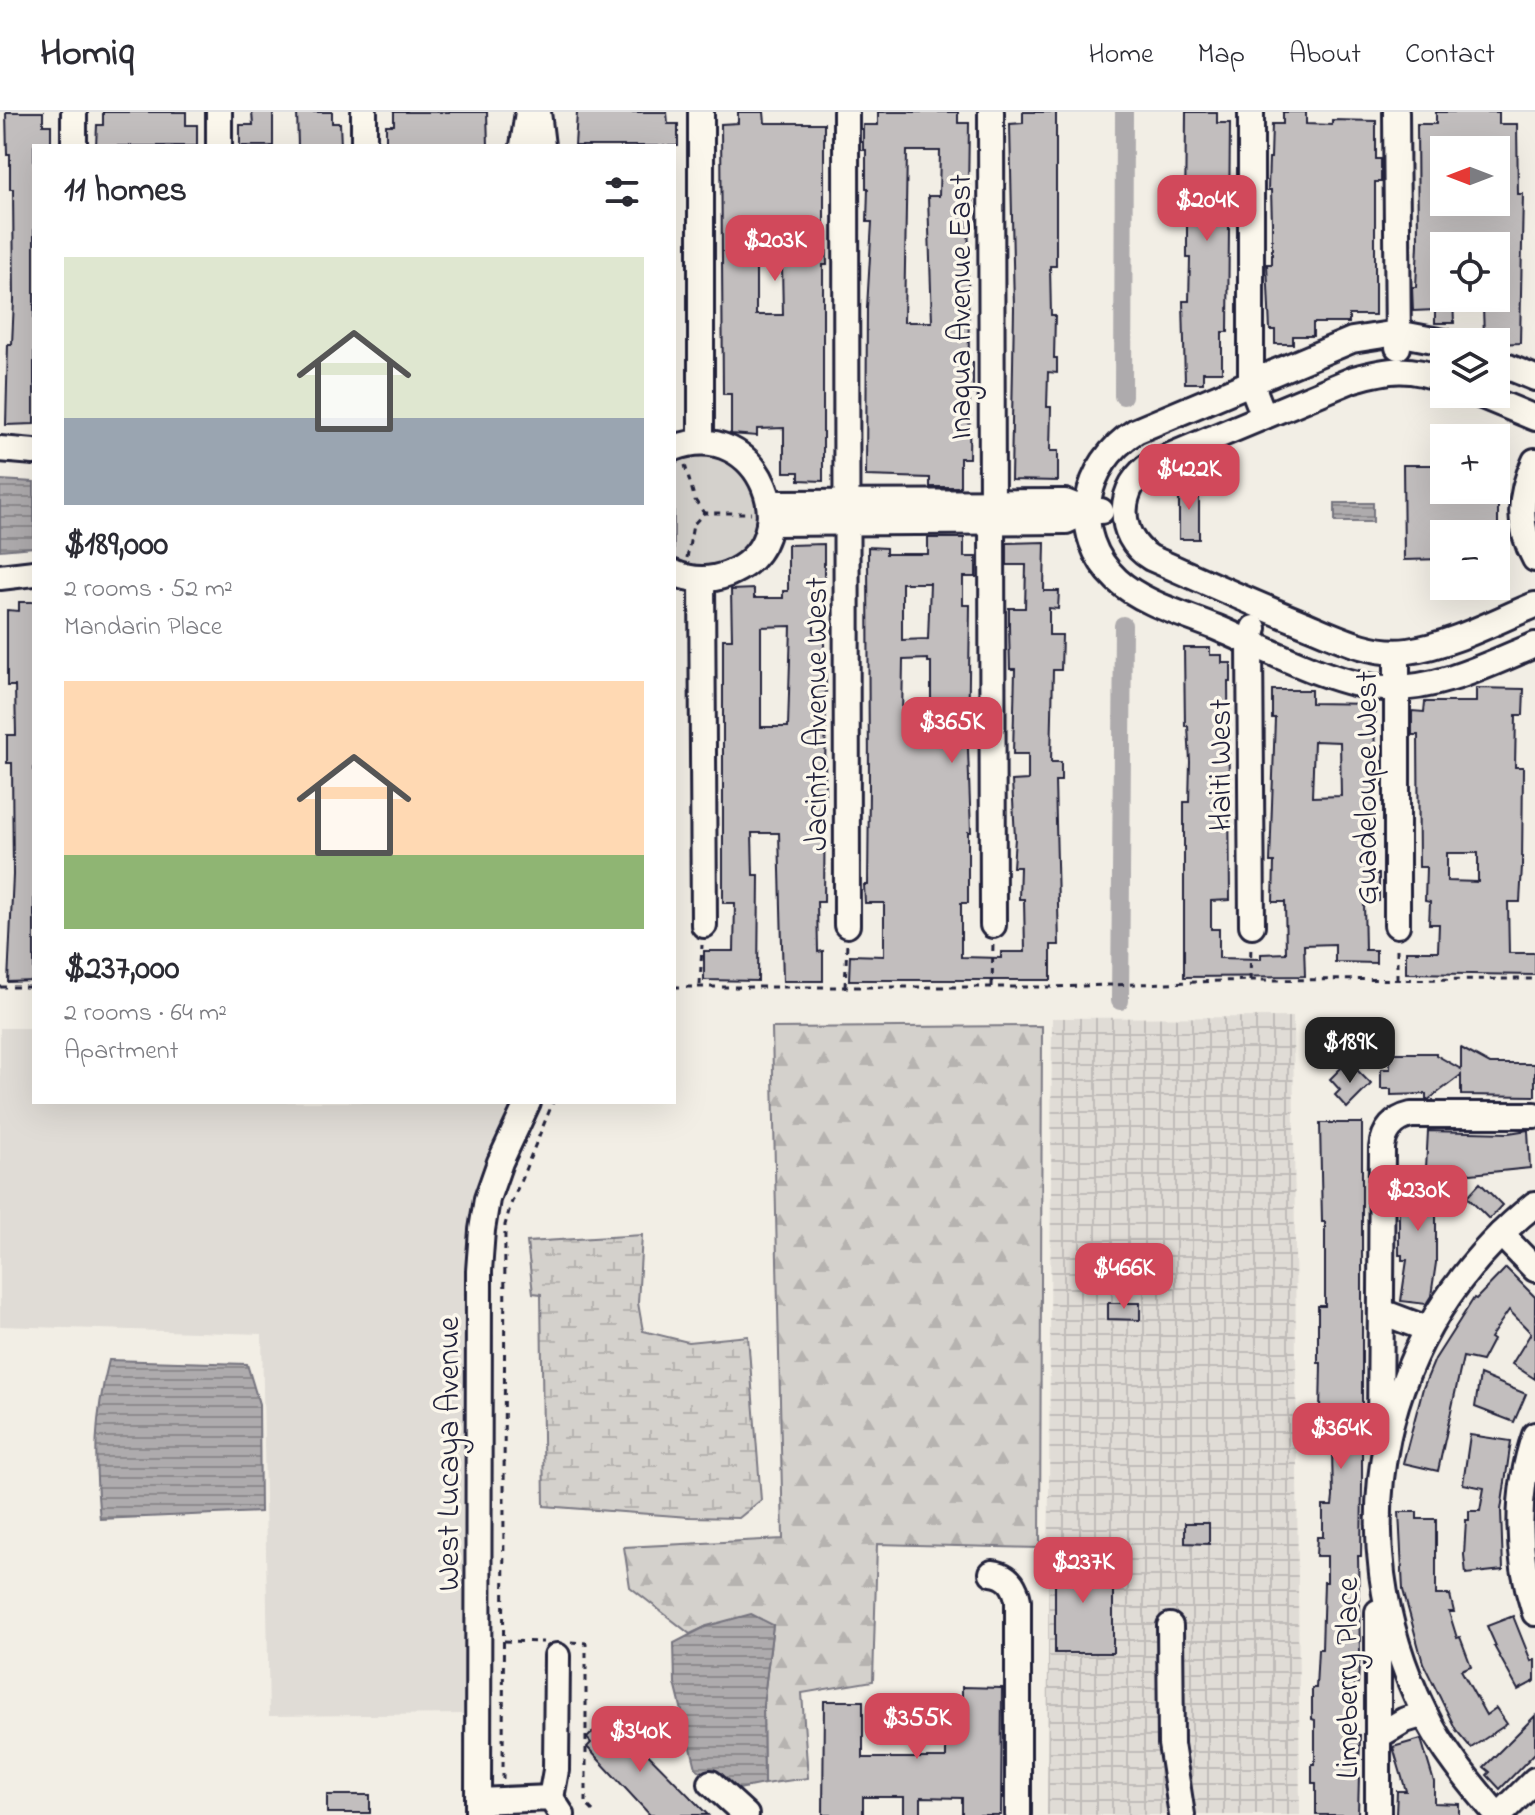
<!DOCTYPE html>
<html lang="en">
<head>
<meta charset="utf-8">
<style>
  :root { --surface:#fff; --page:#f2f2f3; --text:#2b2b33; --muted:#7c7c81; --line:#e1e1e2; --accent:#d1495b }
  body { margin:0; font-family:"Indie Flower",sans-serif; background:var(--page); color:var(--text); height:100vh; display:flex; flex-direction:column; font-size:30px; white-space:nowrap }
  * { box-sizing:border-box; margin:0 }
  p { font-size:26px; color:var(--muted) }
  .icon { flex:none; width:44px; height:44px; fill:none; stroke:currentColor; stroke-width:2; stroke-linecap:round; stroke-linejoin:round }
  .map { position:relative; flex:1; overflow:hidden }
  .side { position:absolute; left:32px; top:32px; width:644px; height:960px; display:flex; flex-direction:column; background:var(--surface); border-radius:0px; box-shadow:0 8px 32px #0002 }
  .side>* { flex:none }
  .needle { width:52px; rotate:270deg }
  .tools { position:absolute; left:1430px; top:24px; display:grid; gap:16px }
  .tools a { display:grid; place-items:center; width:80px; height:80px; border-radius:0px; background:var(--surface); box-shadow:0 8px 32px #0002; font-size:40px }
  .price { position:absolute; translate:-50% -68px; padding:0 18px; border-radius:16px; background:var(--accent); color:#fff; font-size:26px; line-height:52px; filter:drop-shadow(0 2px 4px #0008) }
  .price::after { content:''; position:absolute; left:50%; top:48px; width:24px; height:18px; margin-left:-12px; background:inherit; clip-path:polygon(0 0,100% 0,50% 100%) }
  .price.on { background:#222; color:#fff }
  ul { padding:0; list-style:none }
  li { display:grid; align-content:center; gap:16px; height:424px; padding:0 32px }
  li span { display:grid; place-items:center; height:248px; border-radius:0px; color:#555 }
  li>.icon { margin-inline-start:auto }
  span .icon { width:144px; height:144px; fill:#fffc; stroke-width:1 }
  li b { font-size:34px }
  h2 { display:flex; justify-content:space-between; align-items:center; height:96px; padding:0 32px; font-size:34px }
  header { display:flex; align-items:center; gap:48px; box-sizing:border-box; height:112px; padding:0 40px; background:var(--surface); border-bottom:2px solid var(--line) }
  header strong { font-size:38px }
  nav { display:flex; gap:44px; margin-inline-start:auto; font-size:28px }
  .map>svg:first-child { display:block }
  .built { fill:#e0dcd6 }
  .industrial { fill:url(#industrial-grid) }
  .forest { fill:url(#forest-firs); stroke:#7b7a84; stroke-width:2 }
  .wetland { fill:url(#wetland-marsh); stroke:#7b7a84; stroke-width:2 }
  .park { fill:#d4d1cc; stroke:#7b7a84; stroke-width:2 }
  .water { fill:url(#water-rules); stroke:#76747f; stroke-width:2 }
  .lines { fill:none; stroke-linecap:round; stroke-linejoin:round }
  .canal { stroke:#aeabad; stroke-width:18 }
  .building { fill:#c2bebe; stroke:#22223b; stroke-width:2; fill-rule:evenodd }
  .minor-casing { stroke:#22223b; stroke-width:30 }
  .path { stroke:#22223b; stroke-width:3; stroke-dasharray:6 6; stroke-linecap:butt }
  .minor { stroke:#fbf7ec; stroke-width:24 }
  .labels { text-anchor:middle; stroke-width:7; stroke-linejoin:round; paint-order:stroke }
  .street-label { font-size:32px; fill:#22223b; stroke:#fbf7ec }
</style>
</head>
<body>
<header>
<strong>Homiq</strong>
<nav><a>Home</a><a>Map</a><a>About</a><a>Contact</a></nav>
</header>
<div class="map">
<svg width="1535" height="1703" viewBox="0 0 1535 1703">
  <defs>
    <pattern id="industrial-grid" width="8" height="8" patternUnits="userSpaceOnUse" patternTransform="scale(2)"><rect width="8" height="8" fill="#e0dcd6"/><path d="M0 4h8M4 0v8" fill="none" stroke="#c0bcb9"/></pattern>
    <pattern id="forest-firs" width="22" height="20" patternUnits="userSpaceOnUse" patternTransform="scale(2)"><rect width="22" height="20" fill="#d4d1cc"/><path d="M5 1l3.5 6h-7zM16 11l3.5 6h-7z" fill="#b6b3b0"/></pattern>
    <pattern id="wetland-marsh" width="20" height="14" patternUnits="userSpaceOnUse" patternTransform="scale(2)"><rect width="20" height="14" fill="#d4d1cc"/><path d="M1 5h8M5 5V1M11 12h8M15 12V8" fill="none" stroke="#b6b3b0"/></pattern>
    <pattern id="water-rules" width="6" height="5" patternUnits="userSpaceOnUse" patternTransform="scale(2)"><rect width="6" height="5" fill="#aeabad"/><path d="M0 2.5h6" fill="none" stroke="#8d8b8e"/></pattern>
  </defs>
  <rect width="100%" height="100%" fill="#f2eee5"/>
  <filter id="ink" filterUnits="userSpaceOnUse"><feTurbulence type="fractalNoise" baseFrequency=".0125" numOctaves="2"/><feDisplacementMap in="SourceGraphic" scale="16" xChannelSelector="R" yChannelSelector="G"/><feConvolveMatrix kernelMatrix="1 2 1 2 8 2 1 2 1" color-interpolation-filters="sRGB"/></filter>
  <g filter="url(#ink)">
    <polygon class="built" points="0,916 34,916 34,990 534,990 471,1139 467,1602 269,1604 262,1222 0,1214"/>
    <polygon class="industrial" points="1293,905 1300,1703 1047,1703 1052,906"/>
    <polygon class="forest" points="1042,914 1040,1436 877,1432 873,1569 802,1581 808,1666 764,1672 763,1593 773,1513 707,1514 690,1522 630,1475 624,1435 783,1427 772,916"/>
    <polygon class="wetland" points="642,1123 638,1191 643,1219 688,1230 748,1224 761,1388 739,1406 689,1405 544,1394 541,1182 533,1181 527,1130"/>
    <path class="park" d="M705,341C713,343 722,344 729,348C771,373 766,434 723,455C712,460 687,454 674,454V347Z"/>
    <g class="water">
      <polygon points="0,368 34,370 34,435 0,438"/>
      <rect x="1335" y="391" width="38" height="19"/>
      <path d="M109,1248L247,1252L259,1292L260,1400L100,1407C94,1346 94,1307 109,1248Z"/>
      <polygon points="751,1502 773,1513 763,1593 764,1672 729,1679 696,1656 675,1571 674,1531 707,1514"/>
    </g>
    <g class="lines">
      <g class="canal">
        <polyline points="1123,284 1124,0"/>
        <polyline points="1120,889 1123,513"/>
      </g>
    </g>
    <g class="building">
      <polygon points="6,0 43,0 43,13 51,13 51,34 34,34 34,312 6,313 8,232 12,232 14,188 13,77 10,77 10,42 7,42"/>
      <polygon points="103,0 186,0 186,13 197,13 197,34 96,34 97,13 103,13"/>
      <polygon points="252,0 273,0 273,34 240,34 240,13 253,13"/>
      <polygon points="297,0 332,0 332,11 340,11 341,34 298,34"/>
      <polygon points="394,0 487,0 488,34 386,34 386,13 394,13"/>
      <polygon points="577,0 667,0 668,12 678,12 678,34 575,34"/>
      <path d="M738,0H764L765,11H824V116H826L827,153H823V369L799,368V360H784V316L757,317V324L731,322V282H723L721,12L738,11ZM756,154L782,155L783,203H756Z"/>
      <path d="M878,0H958V11H969L968,84H973V106H969L968,159L969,250H973V282H970L969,346H960V375H930V366L866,364L867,196L872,110H867L868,76H866V38H863V13H878ZM907,39H940L939,84H928L932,210H904Z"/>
      <polygon points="1023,0 1056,0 1056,154 1050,154 1051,203 1055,203 1054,246 1057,246 1057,261 1048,260 1047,295 1051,295 1050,339 1058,339 1058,369 1011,368 1014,196 1010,12 1023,11"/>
      <polygon points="1186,0 1217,0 1217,11 1230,11 1228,220 1222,220 1222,260 1203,260 1203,271 1185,271 1183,189 1189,189 1190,146 1187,146 1187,111 1185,111"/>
      <polygon points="1283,0 1306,0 1306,12 1332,13 1332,8 1376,9 1376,47 1381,47 1381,70 1375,70 1375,203 1349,203 1349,211 1313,211 1313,224 1293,224 1293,232 1275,232 1275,218 1270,218 1267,152 1272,152 1272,111 1271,78 1268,78 1269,46 1271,46 1272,12 1283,12"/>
      <path d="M1436,0H1499V12H1517L1518,82H1523L1520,231L1496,232L1492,230V224H1484L1483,195H1496V134H1444V186H1453L1454,211H1435V198L1413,199L1412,175H1416L1418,132L1417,12H1436ZM1496,32V90L1473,91V96L1444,97V38H1458V33Z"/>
      <polygon points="1403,353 1444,353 1444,378 1498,378 1498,422 1444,422 1444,447 1404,448"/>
      <rect x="1179" y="374" width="20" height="53"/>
      <path d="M928,426H964V445H976V465H963V493H970L968,638L971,720H968V791H961V845L1001,846V840H1025L1024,787H1019L1020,755H1013L1015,726L1012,669L1028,668V642H1013L1015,557H1010L1009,515V496H1025L1026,453H1007V431L1045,430L1044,479H1059L1058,497L1049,496V523H1062L1061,558H1053L1051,650H1061V669H1055L1059,833H1051V868H849L850,843L884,844V791H865L864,773H868L869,674L868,435L886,436V442H928ZM902,471H930L928,527L902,528ZM928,547V550H931V608H902L903,548Z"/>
      <path d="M824,432V470H814V521H824V563H826L824,790H817L818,840L823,839V869H783L779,721H752L753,763H759L758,869L704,868V839H734L735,791H723V527H732L731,478L754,477V486H783V479H788V433ZM791,514L788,615H761V515Z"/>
      <polygon points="19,490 34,490 34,869 8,870 13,763 12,651 7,651 7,623 16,623 15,574 7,574 7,498 19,499"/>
      <path d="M1184,536H1210V543H1222V551H1231V570H1228L1230,788L1211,789V817H1219V846L1261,847V842L1286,841L1285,790H1273L1274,750H1270L1275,606H1272V578H1311V591L1375,592L1373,762H1379V789H1364L1365,838H1376V851L1335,850V832L1304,833L1305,864L1184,865V690H1189L1190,650L1188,614H1185ZM1314,629L1340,630L1341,684L1312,685Z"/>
      <path d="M1476,576L1524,577L1523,603H1516L1515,655H1523L1522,754L1520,790H1508L1509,841H1535V863L1406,861V839H1438L1439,812H1429L1430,790L1425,789L1426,755H1419L1418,623H1412V599L1424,600L1425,590H1476ZM1447,741H1478V770L1447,769Z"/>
      <polygon points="1461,936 1490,952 1535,952 1535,984 1461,983 1461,963 1428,988 1426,988 1426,982 1391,983 1391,977 1381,977 1381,957 1390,957 1390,941 1436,941 1436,943 1461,957"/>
      <polygon points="1352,953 1371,972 1347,996 1335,983 1340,978 1330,967 1342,955 1346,960"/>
      <polygon points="1320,1011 1362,1011 1362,1373 1361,1444 1358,1444 1360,1539 1358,1571 1354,1570 1354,1623 1360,1623 1358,1703 1316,1703 1316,1671 1312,1671 1312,1652 1315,1652 1315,1608 1312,1607 1312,1576 1316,1576 1318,1537 1322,1537 1324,1470 1327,1470 1327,1444 1316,1444 1317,1425 1323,1425 1323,1394 1332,1394 1333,1385 1332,1337 1325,1337 1325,1300 1320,1300 1321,1251 1318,1251 1318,1194 1325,1194 1325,1110 1322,1110"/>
      <polygon points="1528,1018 1530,1056 1471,1062 1463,1060 1463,1058 1426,1056 1428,1019 1509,1021"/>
      <polygon points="1399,1058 1436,1058 1436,1151 1431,1184 1426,1192 1401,1189 1407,1148 1402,1148 1402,1143 1399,1143"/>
      <polygon points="1480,1071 1502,1093 1489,1107 1467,1085"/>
      <polygon points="1506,1156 1535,1185 1535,1267 1512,1252 1531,1221 1509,1198 1490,1226 1493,1228 1482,1249 1463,1245 1438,1359 1403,1351 1423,1276 1435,1247 1474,1186 1476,1187"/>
      <polygon points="1108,1191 1140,1191 1140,1208 1108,1207"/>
      <polygon points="1480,1263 1526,1282 1514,1310 1475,1295"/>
      <polygon points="1470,1323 1511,1329 1501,1398 1503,1458 1466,1462 1464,1443 1466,1408 1469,1408 1469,1399 1480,1399 1484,1376 1463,1372"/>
      <polygon points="1399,1400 1417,1400 1417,1407 1436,1407 1436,1483 1450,1483 1454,1500 1449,1500 1457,1526 1460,1525 1471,1554 1461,1558 1486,1603 1496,1596 1507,1612 1471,1636 1456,1618 1423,1551 1403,1478"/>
      <polygon points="1185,1411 1209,1411 1209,1432 1185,1431"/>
      <polygon points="1055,1441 1102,1441 1102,1460 1113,1460 1113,1541 1055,1541"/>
      <polygon points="1513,1504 1531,1549 1535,1547 1535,1569 1518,1578 1494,1534 1496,1534 1487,1514"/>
      <polygon points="962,1575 1002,1576 1001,1703 962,1703 962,1686 921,1685 921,1703 904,1703 904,1685 863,1685 863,1703 823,1703 824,1589 863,1589 863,1646 946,1646 946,1605 962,1605"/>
      <polygon points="1535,1604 1535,1641 1500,1677 1487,1663 1490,1660 1484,1655"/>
      <polygon points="614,1608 708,1703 650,1703 587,1635 591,1631 587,1626 598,1615 602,1619"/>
      <polygon points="1421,1627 1434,1670 1434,1691 1459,1692 1459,1703 1396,1703 1397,1679 1406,1679 1393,1635"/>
      <rect x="327" y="1683" width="43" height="18"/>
    </g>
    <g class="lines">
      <defs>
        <g id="minor">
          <polyline points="74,0 74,34"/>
          <polyline points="219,0 219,34"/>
          <polyline points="364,0 364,34"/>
          <polyline points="538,0 542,34"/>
          <polyline points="846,0 847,813"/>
          <polyline points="991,0 993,813"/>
          <polyline points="1251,0 1251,271 1264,304"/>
          <polyline points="1396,0 1398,235"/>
          <polyline points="523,34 528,0"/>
          <path d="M1444,230L1397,221L1352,228L1136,319C1083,352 1068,422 1117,468C1142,491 1183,502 1215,515C1263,535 1334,574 1385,576C1439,578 1487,553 1535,533"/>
          <polyline points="1496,250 1535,266"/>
          <path d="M1444,268C1410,254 1389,257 1354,267L1153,351C1117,372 1114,424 1151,446C1199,467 1248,489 1297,509C1332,523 1370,544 1408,539C1452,533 1495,509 1535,493"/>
          <polyline points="1477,282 1535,306"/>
          <polyline points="701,330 701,0"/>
          <path d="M674,336C760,303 810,429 728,462C710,469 692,469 674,461"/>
          <polyline points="0,337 34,340"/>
          <path d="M1535,349C1519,382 1517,415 1535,447"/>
          <polyline points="769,391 1065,390 1088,399 1101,399"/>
          <polyline points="769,411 1066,409 1088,399"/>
          <polyline points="0,465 34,461"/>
          <polyline points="702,467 704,813"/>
          <polyline points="1397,540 1397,813"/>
          <polyline points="1252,813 1250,530 1254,516"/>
          <polyline points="1501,1122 1535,1157"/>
          <polyline points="1382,1200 1427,1217"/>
          <path d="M1380,1321L1382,1036C1384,1018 1394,1007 1411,1003H1535"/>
          <path d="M1535,1323C1515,1381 1516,1443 1535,1501"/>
          <path d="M992,1461C1008,1463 1015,1473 1018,1488V1703"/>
          <polyline points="1170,1514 1171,1632 1182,1703"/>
          <polyline points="1378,1624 1405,1608 1425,1602"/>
          <polyline points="711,1671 746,1703"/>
          <polyline points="551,1686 556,1658 557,1544"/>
          <polyline points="478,1689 551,1686 562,1703"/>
          <polyline points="478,1703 479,1159 482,1118 487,1087 500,1050 528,990"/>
          <polyline points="1378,1703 1378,1500"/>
          <path d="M1497,1703C1470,1671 1442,1638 1424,1600C1336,1421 1378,1217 1535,1092"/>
          <polyline points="1500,1703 1535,1668"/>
        </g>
      </defs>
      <use href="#minor" class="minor-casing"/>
      <g class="path">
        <polyline points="685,353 695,388 704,401"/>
        <polyline points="687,446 693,413 704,401 751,401"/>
        <polyline points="1397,867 1397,831"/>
        <polyline points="1250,868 1251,832"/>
        <polyline points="700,873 702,833"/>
        <polyline points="0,875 34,875"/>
        <polyline points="674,875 1053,875 1250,868 1535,867"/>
        <polyline points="845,875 847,831"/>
        <polyline points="992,875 993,831"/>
        <polyline points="504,1529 543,1530"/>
        <polyline points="571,1530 586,1531 586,1692 597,1703"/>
        <polyline points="503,1667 505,1113 511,1092 553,990"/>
      </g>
      <use href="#minor" class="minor"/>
    </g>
  </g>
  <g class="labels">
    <g class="street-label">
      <text transform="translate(959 195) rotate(-90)" y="11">Inagua Avenue East</text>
      <text transform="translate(815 602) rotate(-90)" y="11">Jacinto Avenue West</text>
      <text transform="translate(1219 653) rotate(-90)" y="11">Haiti West</text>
      <text transform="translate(1365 676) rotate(-90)" y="11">Guadeloupe West</text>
      <text transform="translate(447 1342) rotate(-90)" y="11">West Lucaya Avenue</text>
      <text transform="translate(1346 1566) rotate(-90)" y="11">Limeberry Place</text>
    </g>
  </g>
</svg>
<div class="tools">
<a><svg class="needle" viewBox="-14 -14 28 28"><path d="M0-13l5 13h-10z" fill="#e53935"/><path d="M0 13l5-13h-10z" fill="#7c7c81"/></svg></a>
<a><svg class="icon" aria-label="locate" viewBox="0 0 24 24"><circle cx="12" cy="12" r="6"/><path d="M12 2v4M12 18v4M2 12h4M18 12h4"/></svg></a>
<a><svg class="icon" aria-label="layers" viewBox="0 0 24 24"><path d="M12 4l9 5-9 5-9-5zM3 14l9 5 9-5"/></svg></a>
<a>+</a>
<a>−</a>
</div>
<b class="price" style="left:1207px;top:131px">$204K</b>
<b class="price" style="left:775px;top:171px">$203K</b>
<b class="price" style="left:1189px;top:400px">$422K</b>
<b class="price" style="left:952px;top:653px">$365K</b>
<b class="price on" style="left:1350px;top:973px">$189K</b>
<b class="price" style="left:1418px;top:1121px">$230K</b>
<b class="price" style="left:1124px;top:1199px">$466K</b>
<b class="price" style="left:1341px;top:1359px">$364K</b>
<b class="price" style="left:1083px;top:1493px">$237K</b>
<b class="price" style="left:917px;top:1649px">$355K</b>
<b class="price" style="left:640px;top:1662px">$340K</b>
<section class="side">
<h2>11 homes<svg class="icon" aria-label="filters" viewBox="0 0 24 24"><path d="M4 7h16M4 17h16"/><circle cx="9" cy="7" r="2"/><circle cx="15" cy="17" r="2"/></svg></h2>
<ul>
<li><span style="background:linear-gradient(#dfe7d0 65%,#9aa5b1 0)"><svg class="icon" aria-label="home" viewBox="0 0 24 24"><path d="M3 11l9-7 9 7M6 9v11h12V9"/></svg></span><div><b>$189,000</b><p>2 rooms · 52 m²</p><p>Mandarin Place</p></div></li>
<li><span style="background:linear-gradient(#ffd9b3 70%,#8fb573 0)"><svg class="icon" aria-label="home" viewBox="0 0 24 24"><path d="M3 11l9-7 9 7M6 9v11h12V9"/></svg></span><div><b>$237,000</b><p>2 rooms · 64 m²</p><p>Apartment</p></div></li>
</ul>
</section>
</div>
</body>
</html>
